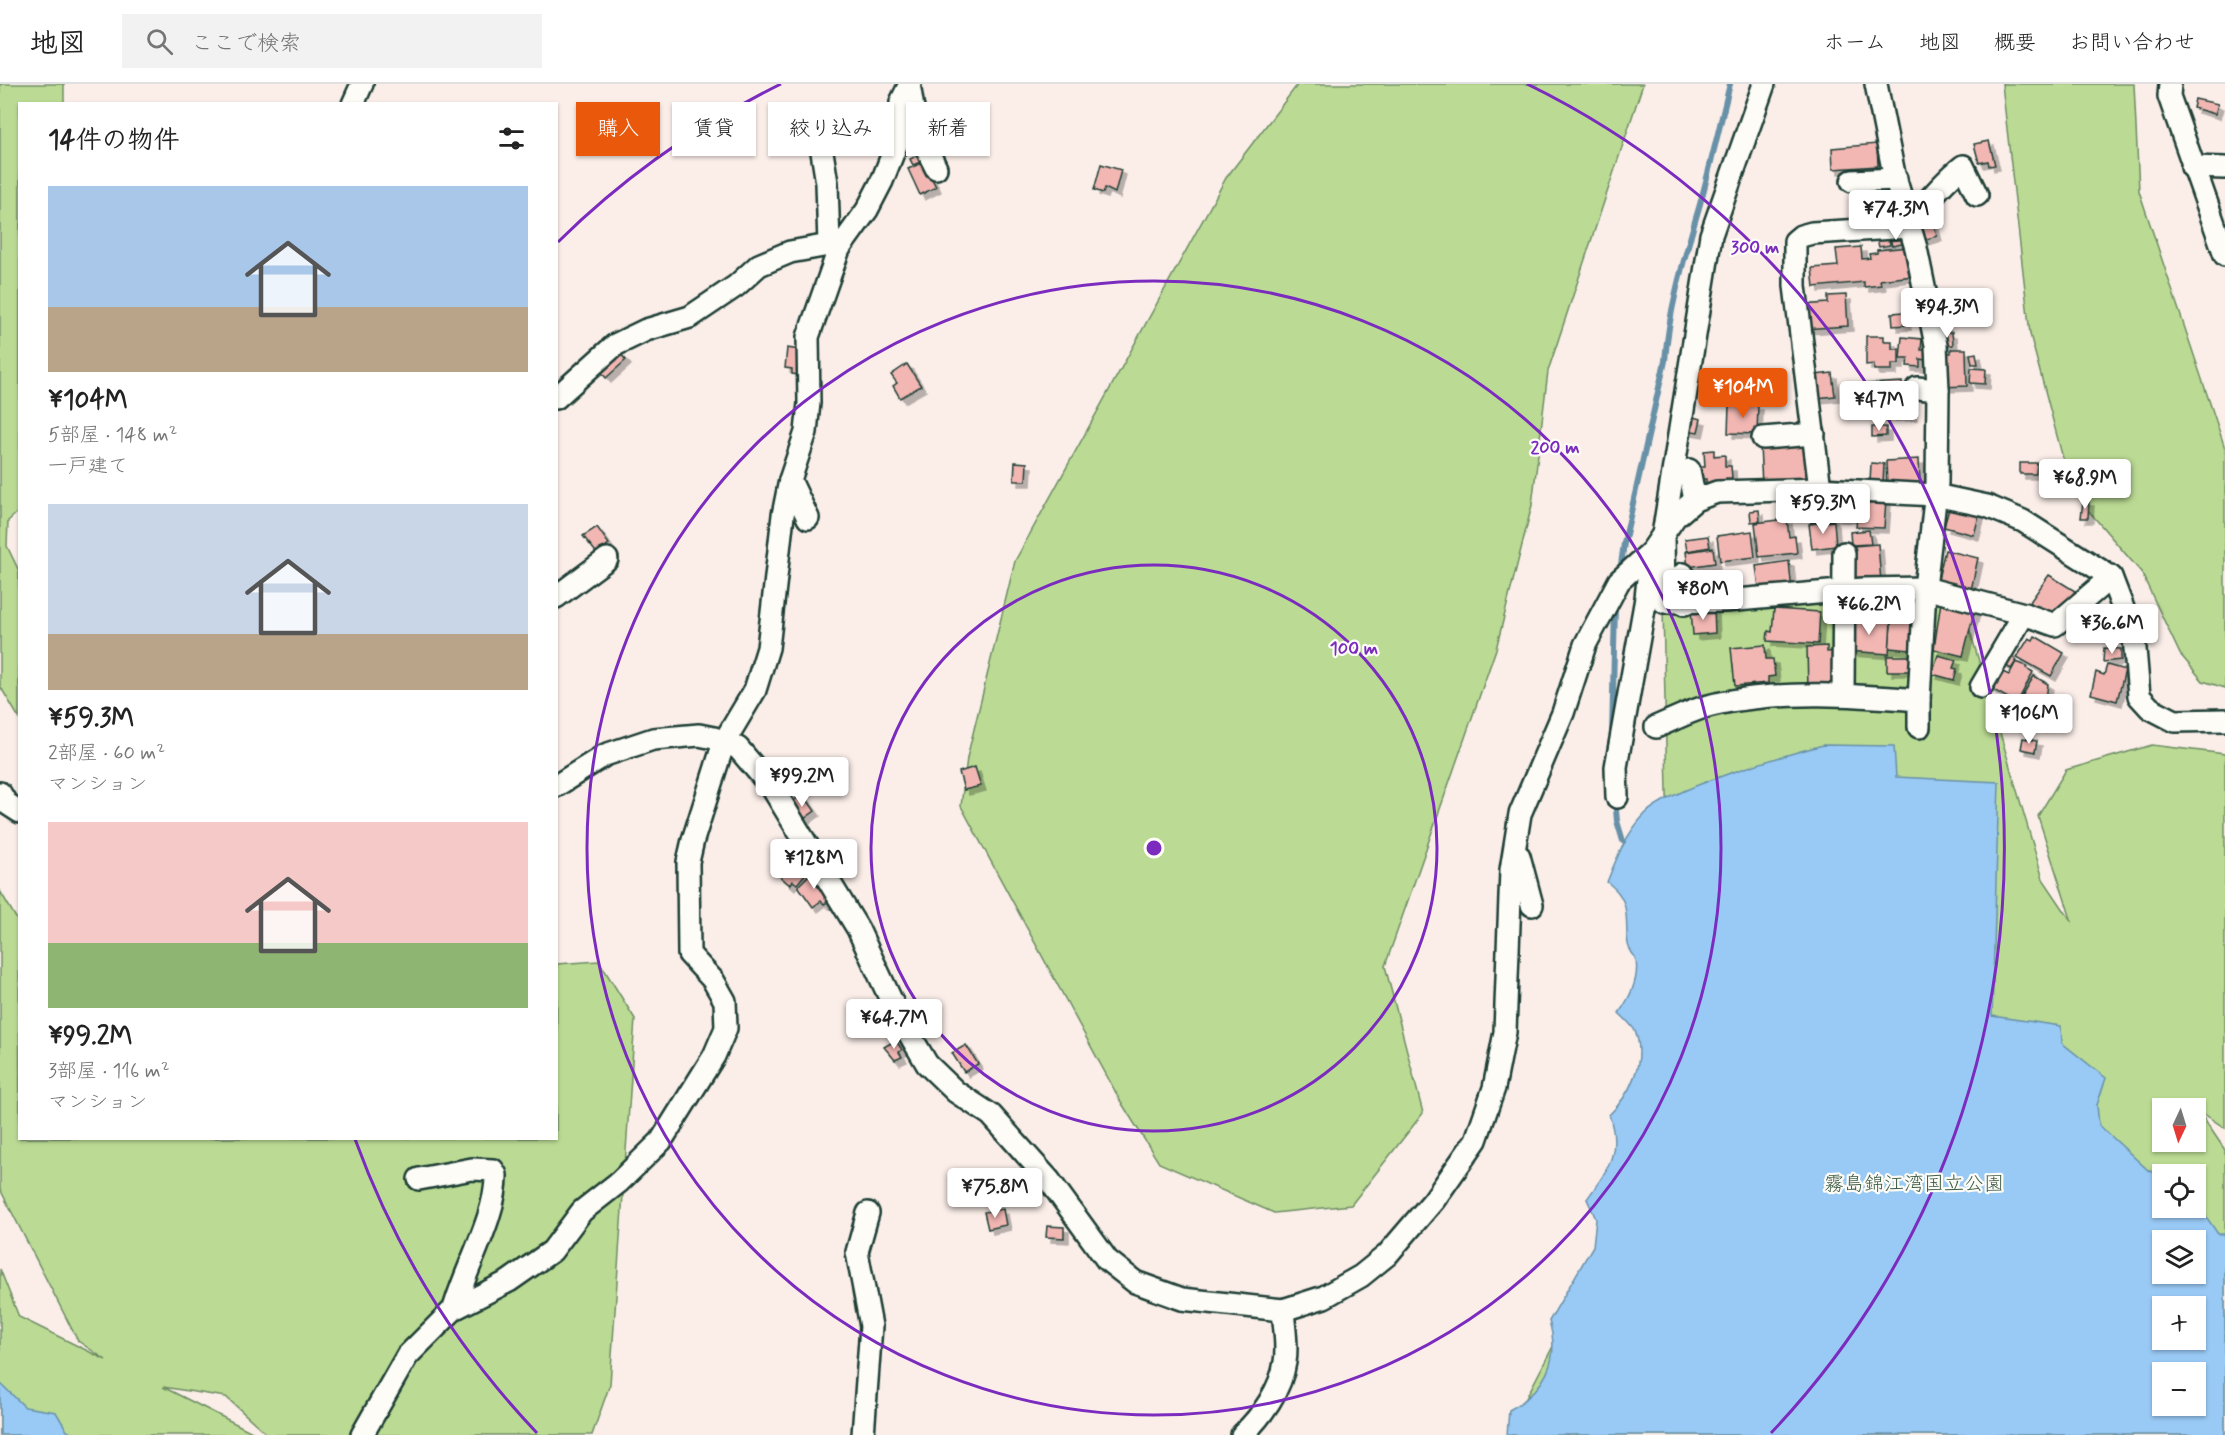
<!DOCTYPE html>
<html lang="ja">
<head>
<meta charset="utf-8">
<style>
  :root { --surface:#fff; --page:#f2f2f2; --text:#222; --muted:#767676; --line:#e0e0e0; --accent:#ea580c }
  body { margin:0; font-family:Mynerve,"Klee One",sans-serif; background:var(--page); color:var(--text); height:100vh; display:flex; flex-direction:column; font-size:22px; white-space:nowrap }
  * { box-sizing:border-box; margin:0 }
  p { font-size:20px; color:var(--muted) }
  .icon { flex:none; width:33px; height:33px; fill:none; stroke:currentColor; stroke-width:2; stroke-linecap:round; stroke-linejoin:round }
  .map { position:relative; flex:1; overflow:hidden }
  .drawer { position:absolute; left:18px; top:18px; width:540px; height:1038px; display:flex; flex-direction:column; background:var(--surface); border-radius:0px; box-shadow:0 2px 4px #0004 }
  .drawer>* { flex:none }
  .banner { position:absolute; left:576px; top:18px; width:570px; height:54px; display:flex; gap:12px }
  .needle { width:39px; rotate:184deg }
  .buttons { position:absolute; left:2152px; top:1014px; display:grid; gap:12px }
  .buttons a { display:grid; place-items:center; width:54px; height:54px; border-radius:0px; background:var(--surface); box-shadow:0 2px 4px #0004; font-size:30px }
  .price { position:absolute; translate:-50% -51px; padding:0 14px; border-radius:6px; background:#fff; color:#222; font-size:20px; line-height:39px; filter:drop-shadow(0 2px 3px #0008) }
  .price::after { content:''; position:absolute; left:50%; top:36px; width:18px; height:14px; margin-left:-9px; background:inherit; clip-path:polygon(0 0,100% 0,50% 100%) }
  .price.current { background:var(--accent); color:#fff }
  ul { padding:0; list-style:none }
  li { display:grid; align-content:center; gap:12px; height:318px; padding:0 30px }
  li span { display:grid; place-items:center; height:186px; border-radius:0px; color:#555 }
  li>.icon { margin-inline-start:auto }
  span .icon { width:108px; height:108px; fill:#fffc; stroke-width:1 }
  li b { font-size:26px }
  h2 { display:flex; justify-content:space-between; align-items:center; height:72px; padding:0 30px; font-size:26px }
  .chip { padding:0 21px; border-radius:0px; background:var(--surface); box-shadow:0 2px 4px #0004; font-size:21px; line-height:54px }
  .chip.current { background:var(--accent); color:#fff }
  header { display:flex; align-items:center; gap:36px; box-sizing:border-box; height:84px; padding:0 30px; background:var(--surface); border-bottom:2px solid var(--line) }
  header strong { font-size:28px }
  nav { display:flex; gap:33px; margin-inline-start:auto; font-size:21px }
  .search { width:420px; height:54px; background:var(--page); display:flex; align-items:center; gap:15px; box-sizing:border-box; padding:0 21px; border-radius:0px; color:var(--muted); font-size:22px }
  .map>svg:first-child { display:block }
  .green { fill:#bbdb94; stroke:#6d8c64; stroke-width:1.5; fill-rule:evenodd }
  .water { fill:#99c9f5; stroke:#6891a8; stroke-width:1.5; fill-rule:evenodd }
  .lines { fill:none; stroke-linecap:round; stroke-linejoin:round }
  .stream { stroke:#6891a8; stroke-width:6 }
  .building { fill:#f2b7b3; stroke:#1f3d34; stroke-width:1.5; filter:url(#shadow) }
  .minor-casing { stroke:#1f3d34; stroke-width:26 }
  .minor { stroke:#fdfcf7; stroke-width:21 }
  .ring { fill:none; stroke:#7b2cbf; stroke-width:3 }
  .labels { text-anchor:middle; stroke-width:4.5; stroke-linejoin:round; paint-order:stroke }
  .park-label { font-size:20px; fill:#3e5d47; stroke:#fdfcf7 }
  .centre { fill:#7b2cbf; stroke:#fdfcf7; stroke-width:3 }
  .ring-label { font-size:18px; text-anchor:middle; font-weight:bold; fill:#7b2cbf; stroke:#fdfcf7; stroke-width:4.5; stroke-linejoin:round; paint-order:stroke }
</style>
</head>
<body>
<header>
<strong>地図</strong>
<div class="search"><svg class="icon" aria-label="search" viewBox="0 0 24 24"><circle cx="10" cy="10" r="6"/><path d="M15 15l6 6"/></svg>ここで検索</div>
<nav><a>ホーム</a><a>地図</a><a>概要</a><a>お問い合わせ</a></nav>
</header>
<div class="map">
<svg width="2225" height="1351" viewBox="0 0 2225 1351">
  <defs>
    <filter id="shadow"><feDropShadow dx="5" dy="5" stdDeviation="0" flood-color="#0004"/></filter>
  </defs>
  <rect width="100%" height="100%" fill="#fbeee9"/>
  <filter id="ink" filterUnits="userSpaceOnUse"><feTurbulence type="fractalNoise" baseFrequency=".0167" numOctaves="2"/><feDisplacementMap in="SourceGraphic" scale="12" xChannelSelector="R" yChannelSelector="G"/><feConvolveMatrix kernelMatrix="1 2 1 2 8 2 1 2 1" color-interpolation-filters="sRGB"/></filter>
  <g filter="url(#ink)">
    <g class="green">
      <polygon points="0,0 64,0 64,19 20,20 20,426 8,437 7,462 19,487 19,634 0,602"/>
      <polygon points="1298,0 1643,0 1548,287 1532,421 1496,565 1385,882 1423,1029 1351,1121 1274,1129 1159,1079 1121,1018 961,722 967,674 1015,477 1226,94"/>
      <polygon points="2002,0 2134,0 2139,107 2225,364 2225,604 2203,597 2180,570 2141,488 2087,425 2070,401 2030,250"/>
      <path d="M1956,499L2043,795L2072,838L2038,732L2066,686L2152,661L2225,670V1044L2198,1026L2225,1066V1351H1507L1674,1029L1663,524ZM2163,1024H2196V1058H2163ZM2163,1090H2196V1124H2163ZM2163,1156H2196V1190H2163ZM2163,1222H2196V1256H2163ZM2163,1288H2196V1322H2163Z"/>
      <polygon points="0,807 19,839 20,1054 556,1054 557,880 599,877 635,935 610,1300 592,1351 268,1351 226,1313 163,1303 258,1351 0,1351 0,1185 19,1233 106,1276 78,1257 0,1105"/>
    </g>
    <g class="water">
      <path d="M1823,661L1894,662L1896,693L1999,698L1992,932L2061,942L2062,959L2106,994L2097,1021L2099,1041L2148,1086L2163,1092V1124H2196V1113L2198,1121L2218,1150H2225V1351H1507L1509,1326C1544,1307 1561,1277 1549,1237L1593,1162L1596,1135L1587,1115C1608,1085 1622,1068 1609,1031C1630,1011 1647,976 1635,947C1632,941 1624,934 1619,929C1629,915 1639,895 1636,877C1635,871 1629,867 1628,860C1624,835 1633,817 1607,798C1617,773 1626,750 1645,730C1670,704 1785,671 1823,661ZM2163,1156H2196V1190H2163ZM2163,1222H2196V1256H2163ZM2163,1288H2196V1322H2163Z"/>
      <polygon points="0,1299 25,1323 56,1328 67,1347 75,1351 0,1351"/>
    </g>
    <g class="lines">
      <g class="stream">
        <path d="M1620,488L1624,459L1665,277C1669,223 1685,172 1700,120C1711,80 1720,40 1730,0"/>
        <polyline points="1612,652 1615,522"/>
        <polyline points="1615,716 1617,737 1623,757"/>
      </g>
    </g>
    <g class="building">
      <polygon points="2195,15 2218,20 2215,30 2193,24"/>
      <polygon points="1989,57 1995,81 1989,82 1988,77 1979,79 1974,60"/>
      <polygon points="1877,60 1878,82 1833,85 1832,64"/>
      <polygon points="920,70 923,77 913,81 910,75"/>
      <polygon points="924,78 936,103 920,111 908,85"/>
      <polygon points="1101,80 1121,86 1115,109 1105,104 1103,109 1094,106"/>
      <polygon points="1896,115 1900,135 1877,140 1873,119"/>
      <polygon points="1932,134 1937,152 1920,157 1915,139"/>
      <polygon points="1889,152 1890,161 1879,163 1877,155"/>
      <polygon points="1901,152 1902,160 1892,162 1890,154"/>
      <polygon points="1861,163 1862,175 1870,174 1869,170 1877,169 1877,166 1910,163 1913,192 1880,196 1881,201 1864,203 1864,198 1814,203 1812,184 1838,182 1836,165"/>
      <polygon points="1846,211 1848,242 1803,245 1801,221 1828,219 1828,212"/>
      <polygon points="1904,228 1906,241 1893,242 1892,229"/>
      <polygon points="1952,248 1953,261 1942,262 1941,249"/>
      <polygon points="1866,252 1884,252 1884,257 1892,257 1892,265 1899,265 1899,280 1892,280 1892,286 1874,286 1874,280 1866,281"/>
      <polygon points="1902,253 1922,255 1921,266 1925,266 1925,276 1920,275 1920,283 1907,282 1908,274 1900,274"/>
      <polygon points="787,264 800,266 798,291 792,290 792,285 785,284"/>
      <polygon points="1951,265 1966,265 1967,302 1942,303 1941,269 1951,269"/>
      <polygon points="618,267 626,276 606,294 598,284"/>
      <polygon points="1976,269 1978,280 1972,280 1970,270"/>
      <polygon points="907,280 921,302 900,314 893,302 897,299 891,291"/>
      <polygon points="1971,284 1986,285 1985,300 1970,299"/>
      <polygon points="1832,289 1835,312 1816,314 1807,292"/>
      <polygon points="1902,298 1903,312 1910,312 1912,331 1869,334 1867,300"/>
      <polygon points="1729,321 1758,321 1757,350 1728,349"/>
      <polygon points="1689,332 1701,335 1698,348 1686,346"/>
      <polygon points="1872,343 1886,343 1886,352 1872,353"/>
      <polygon points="1807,354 1809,398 1762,401 1760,362"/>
      <polygon points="1714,366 1714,372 1725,371 1725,382 1731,382 1732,394 1726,394 1726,403 1706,404 1706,395 1700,395 1699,383 1705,383 1704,367"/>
      <polygon points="1919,375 1920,400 1887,401 1886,377"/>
      <polygon points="1015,378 1027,379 1026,397 1014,397"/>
      <polygon points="1871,379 1884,380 1883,399 1870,398"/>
      <polygon points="2020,379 2037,379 2036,390 2020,390"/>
      <polygon points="1831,413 1833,436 1811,439 1808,415"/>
      <polygon points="1836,414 1886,416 1884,444 1856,443 1857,434 1835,433"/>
      <polygon points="2083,417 2089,417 2088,434 2081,434"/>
      <polygon points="1950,421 1980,428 1974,451 1944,443"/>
      <polygon points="1759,426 1760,437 1751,438 1750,427"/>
      <polygon points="1787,435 1789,453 1795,452 1797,469 1759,473 1755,439"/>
      <polygon points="1834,437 1836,462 1812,465 1809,440"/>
      <polygon points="597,443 609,460 606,462 608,466 599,472 583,452"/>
      <polygon points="1869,446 1871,460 1851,461 1850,448"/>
      <polygon points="1752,447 1755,473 1720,477 1717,452"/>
      <polygon points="1708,452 1710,463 1687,467 1685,455"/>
      <polygon points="1878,460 1881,498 1856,500 1853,462"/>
      <polygon points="1713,464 1715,479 1688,483 1686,468"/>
      <polygon points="1945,466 1978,474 1970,511 1937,499"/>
      <polygon points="1789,477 1792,507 1760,511 1756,482"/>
      <polygon points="2049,491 2075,507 2058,532 2046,525 2042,531 2027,522"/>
      <polygon points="1942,511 1976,521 1963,572 1934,565"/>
      <polygon points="1714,524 1715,549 1693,551 1691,525"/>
      <polygon points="1774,525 1820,528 1818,560 1767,557 1768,547 1772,548"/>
      <polygon points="1892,529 1913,530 1911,566 1889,564"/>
      <polygon points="1850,534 1891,537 1889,570 1847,567"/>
      <polygon points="2035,552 2064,569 2051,592 2017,573 2029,554 2033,556"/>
      <polygon points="1765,561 1766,575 1773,575 1775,592 1768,593 1768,599 1735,602 1731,564"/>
      <polygon points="1827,562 1827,568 1837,567 1838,603 1808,605 1807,563"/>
      <polygon points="2104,564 2121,565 2121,576 2103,578"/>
      <polygon points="2006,569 2017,576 2011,585 2000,578"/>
      <polygon points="1938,571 1956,576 1953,584 1957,585 1954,596 1932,590"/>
      <rect x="1887" y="572" width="24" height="15"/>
      <polygon points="2016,578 2027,582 2026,584 2033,588 2017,619 1986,602 1995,584 2009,591"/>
      <polygon points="2107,581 2125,586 2117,617 2091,610 2096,588 2104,591"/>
      <polygon points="2034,592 2048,600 2042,644 2027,642 2029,628 2018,619"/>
      <polygon points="2023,654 2037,657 2035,668 2021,665"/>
      <polygon points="975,683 981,702 964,706 959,688"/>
      <polygon points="803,710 815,727 801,737 789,720"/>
      <polygon points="790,773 807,788 797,800 793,797 790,801 776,789"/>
      <polygon points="813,787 830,817 824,820 821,817 813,823 798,802"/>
      <polygon points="896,956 902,966 899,968 902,973 895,976 884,963"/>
      <polygon points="966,961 978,980 964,988 952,969"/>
      <polygon points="1003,1125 1006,1141 988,1145 984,1128"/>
      <polygon points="1047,1142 1064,1143 1064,1154 1046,1153"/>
    </g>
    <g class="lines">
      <defs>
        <g id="minor">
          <polyline points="1764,0 1711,151 1663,451 1664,518 1725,517 1863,505 1925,504 2024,530 2055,541 2111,493"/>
          <polyline points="2170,0 2169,12 2225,171"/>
          <polyline points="910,6 916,43 936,84"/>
          <polyline points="353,20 362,0"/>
          <polyline points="822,68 827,99 829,161"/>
          <polyline points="2192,83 2225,84"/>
          <polyline points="1852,97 1896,95"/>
          <path d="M1908,137C1928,119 1942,98 1963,82L1977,111"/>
          <polyline points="1917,304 1938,306"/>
          <polyline points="556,314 615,261 646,246 690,233 736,202 759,181 790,168 829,161 839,165"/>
          <polyline points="1763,354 1814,350"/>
          <polyline points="1689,386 1695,416"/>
          <polyline points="790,396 808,434"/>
          <polyline points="1820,405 1795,202 1795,157 1801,152 1812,149 1910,143"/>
          <polyline points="1683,490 1684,520"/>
          <polyline points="556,513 607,475"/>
          <polyline points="1981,603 2024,530"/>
          <polyline points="1843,610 1844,469"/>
          <path d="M1656,643C1677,634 1698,623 1721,619C1786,606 1854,611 1919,616L1925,504L1937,399L1938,306L1936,261L1916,164L1894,90L1876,0"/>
          <polyline points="1919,643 1919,616"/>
          <polyline points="556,702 605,671 653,655 699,651 714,654 738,664 773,705 858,845 897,929 927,980 956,1008 991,1031 1049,1096 1107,1176 1135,1198 1182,1215 1283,1226 1324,1213 1361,1192 1387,1171 1434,1116 1476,1056 1494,1004 1505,948 1511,786 1520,730 1563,629 1585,561 1619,497 1651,468 1675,433 1695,416 1717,408 1820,405 1935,411 1987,422 2023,437 2111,493 2134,553 2139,612 2150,624 2175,637 2225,636"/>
          <polyline points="0,709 6,719 20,728"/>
          <polyline points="1617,713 1616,683 1646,514 1651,468"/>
          <polyline points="1519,772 1532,821"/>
          <path d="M419,1095L472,1085L493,1086L496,1091C497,1130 465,1185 454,1225"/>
          <polyline points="362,1351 407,1272 454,1225 509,1197 552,1167 582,1127 619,1098 661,1057 714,972 726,944 725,917 713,896 689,870 688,778 693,756 724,658 755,606 768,564 783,431 790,396 806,348 809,319 808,253 839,165 867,126 882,97 899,54 901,18 910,0"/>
          <polyline points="863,1351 871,1242 857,1168 868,1129"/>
          <path d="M1242,1351C1261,1333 1281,1306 1285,1278C1288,1262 1284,1242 1283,1226"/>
        </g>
      </defs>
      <use href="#minor" class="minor-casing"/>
      <use href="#minor" class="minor"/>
    </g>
  </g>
  <g class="ring">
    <circle cx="1154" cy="764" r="283"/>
    <circle cx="1154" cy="764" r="567"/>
    <path d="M537 1349A850 850 0 0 1 355 1055M558 158A850 850 0 0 1 781 0M1527 0A850 850 0 0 1 1771 1349"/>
  </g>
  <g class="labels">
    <g class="park-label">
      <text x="1914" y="1106">霧島錦江湾国立公園</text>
    </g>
  </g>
  <circle cx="1154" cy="764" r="9" class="centre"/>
  <g class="ring-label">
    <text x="1755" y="169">300 m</text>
    <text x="1555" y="369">200 m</text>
    <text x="1354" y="570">100 m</text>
  </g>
</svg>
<div class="buttons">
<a><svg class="needle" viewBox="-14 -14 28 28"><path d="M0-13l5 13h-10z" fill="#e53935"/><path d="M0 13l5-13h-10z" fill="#767676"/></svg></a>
<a><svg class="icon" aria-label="locate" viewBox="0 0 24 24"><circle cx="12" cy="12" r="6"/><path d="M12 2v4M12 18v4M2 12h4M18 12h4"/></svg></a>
<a><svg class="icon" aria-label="layers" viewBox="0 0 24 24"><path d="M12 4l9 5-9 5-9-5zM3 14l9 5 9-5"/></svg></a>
<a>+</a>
<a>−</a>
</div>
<b class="price" style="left:1896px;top:157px">¥74.3M</b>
<b class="price" style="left:1947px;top:255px">¥94.3M</b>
<b class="price current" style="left:1743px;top:335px">¥104M</b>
<b class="price" style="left:1879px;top:348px">¥47M</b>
<b class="price" style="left:2085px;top:426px">¥68.9M</b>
<b class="price" style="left:1823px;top:451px">¥59.3M</b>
<b class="price" style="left:1703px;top:537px">¥80M</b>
<b class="price" style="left:1869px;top:552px">¥66.2M</b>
<b class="price" style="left:2112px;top:571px">¥36.6M</b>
<b class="price" style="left:2029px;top:661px">¥106M</b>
<b class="price" style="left:802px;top:724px">¥99.2M</b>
<b class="price" style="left:814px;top:806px">¥128M</b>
<b class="price" style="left:894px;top:966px">¥64.7M</b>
<b class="price" style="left:995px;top:1135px">¥75.8M</b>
<div class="banner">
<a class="chip current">購入</a>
<a class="chip">賃貸</a>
<a class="chip">絞り込み</a>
<a class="chip">新着</a>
</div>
<section class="drawer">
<h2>14件の物件<svg class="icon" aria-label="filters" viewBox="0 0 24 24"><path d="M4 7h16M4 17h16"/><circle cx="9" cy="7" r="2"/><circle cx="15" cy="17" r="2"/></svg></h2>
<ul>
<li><span style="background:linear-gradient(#a9c7e8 65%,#b9a48a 0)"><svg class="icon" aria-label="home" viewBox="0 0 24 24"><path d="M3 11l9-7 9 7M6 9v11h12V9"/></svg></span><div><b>¥104M</b><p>5部屋 · 148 m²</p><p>一戸建て</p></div></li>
<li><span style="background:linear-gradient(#c9d6e8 70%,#b9a48a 0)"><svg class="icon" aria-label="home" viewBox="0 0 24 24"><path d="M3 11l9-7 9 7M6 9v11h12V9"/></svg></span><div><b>¥59.3M</b><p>2部屋 · 60 m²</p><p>マンション</p></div></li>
<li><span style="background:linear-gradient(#f6c9c9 65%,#8fb573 0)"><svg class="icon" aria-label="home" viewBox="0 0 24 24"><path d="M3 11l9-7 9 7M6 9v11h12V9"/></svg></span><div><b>¥99.2M</b><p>3部屋 · 116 m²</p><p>マンション</p></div></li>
</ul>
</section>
</div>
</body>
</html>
